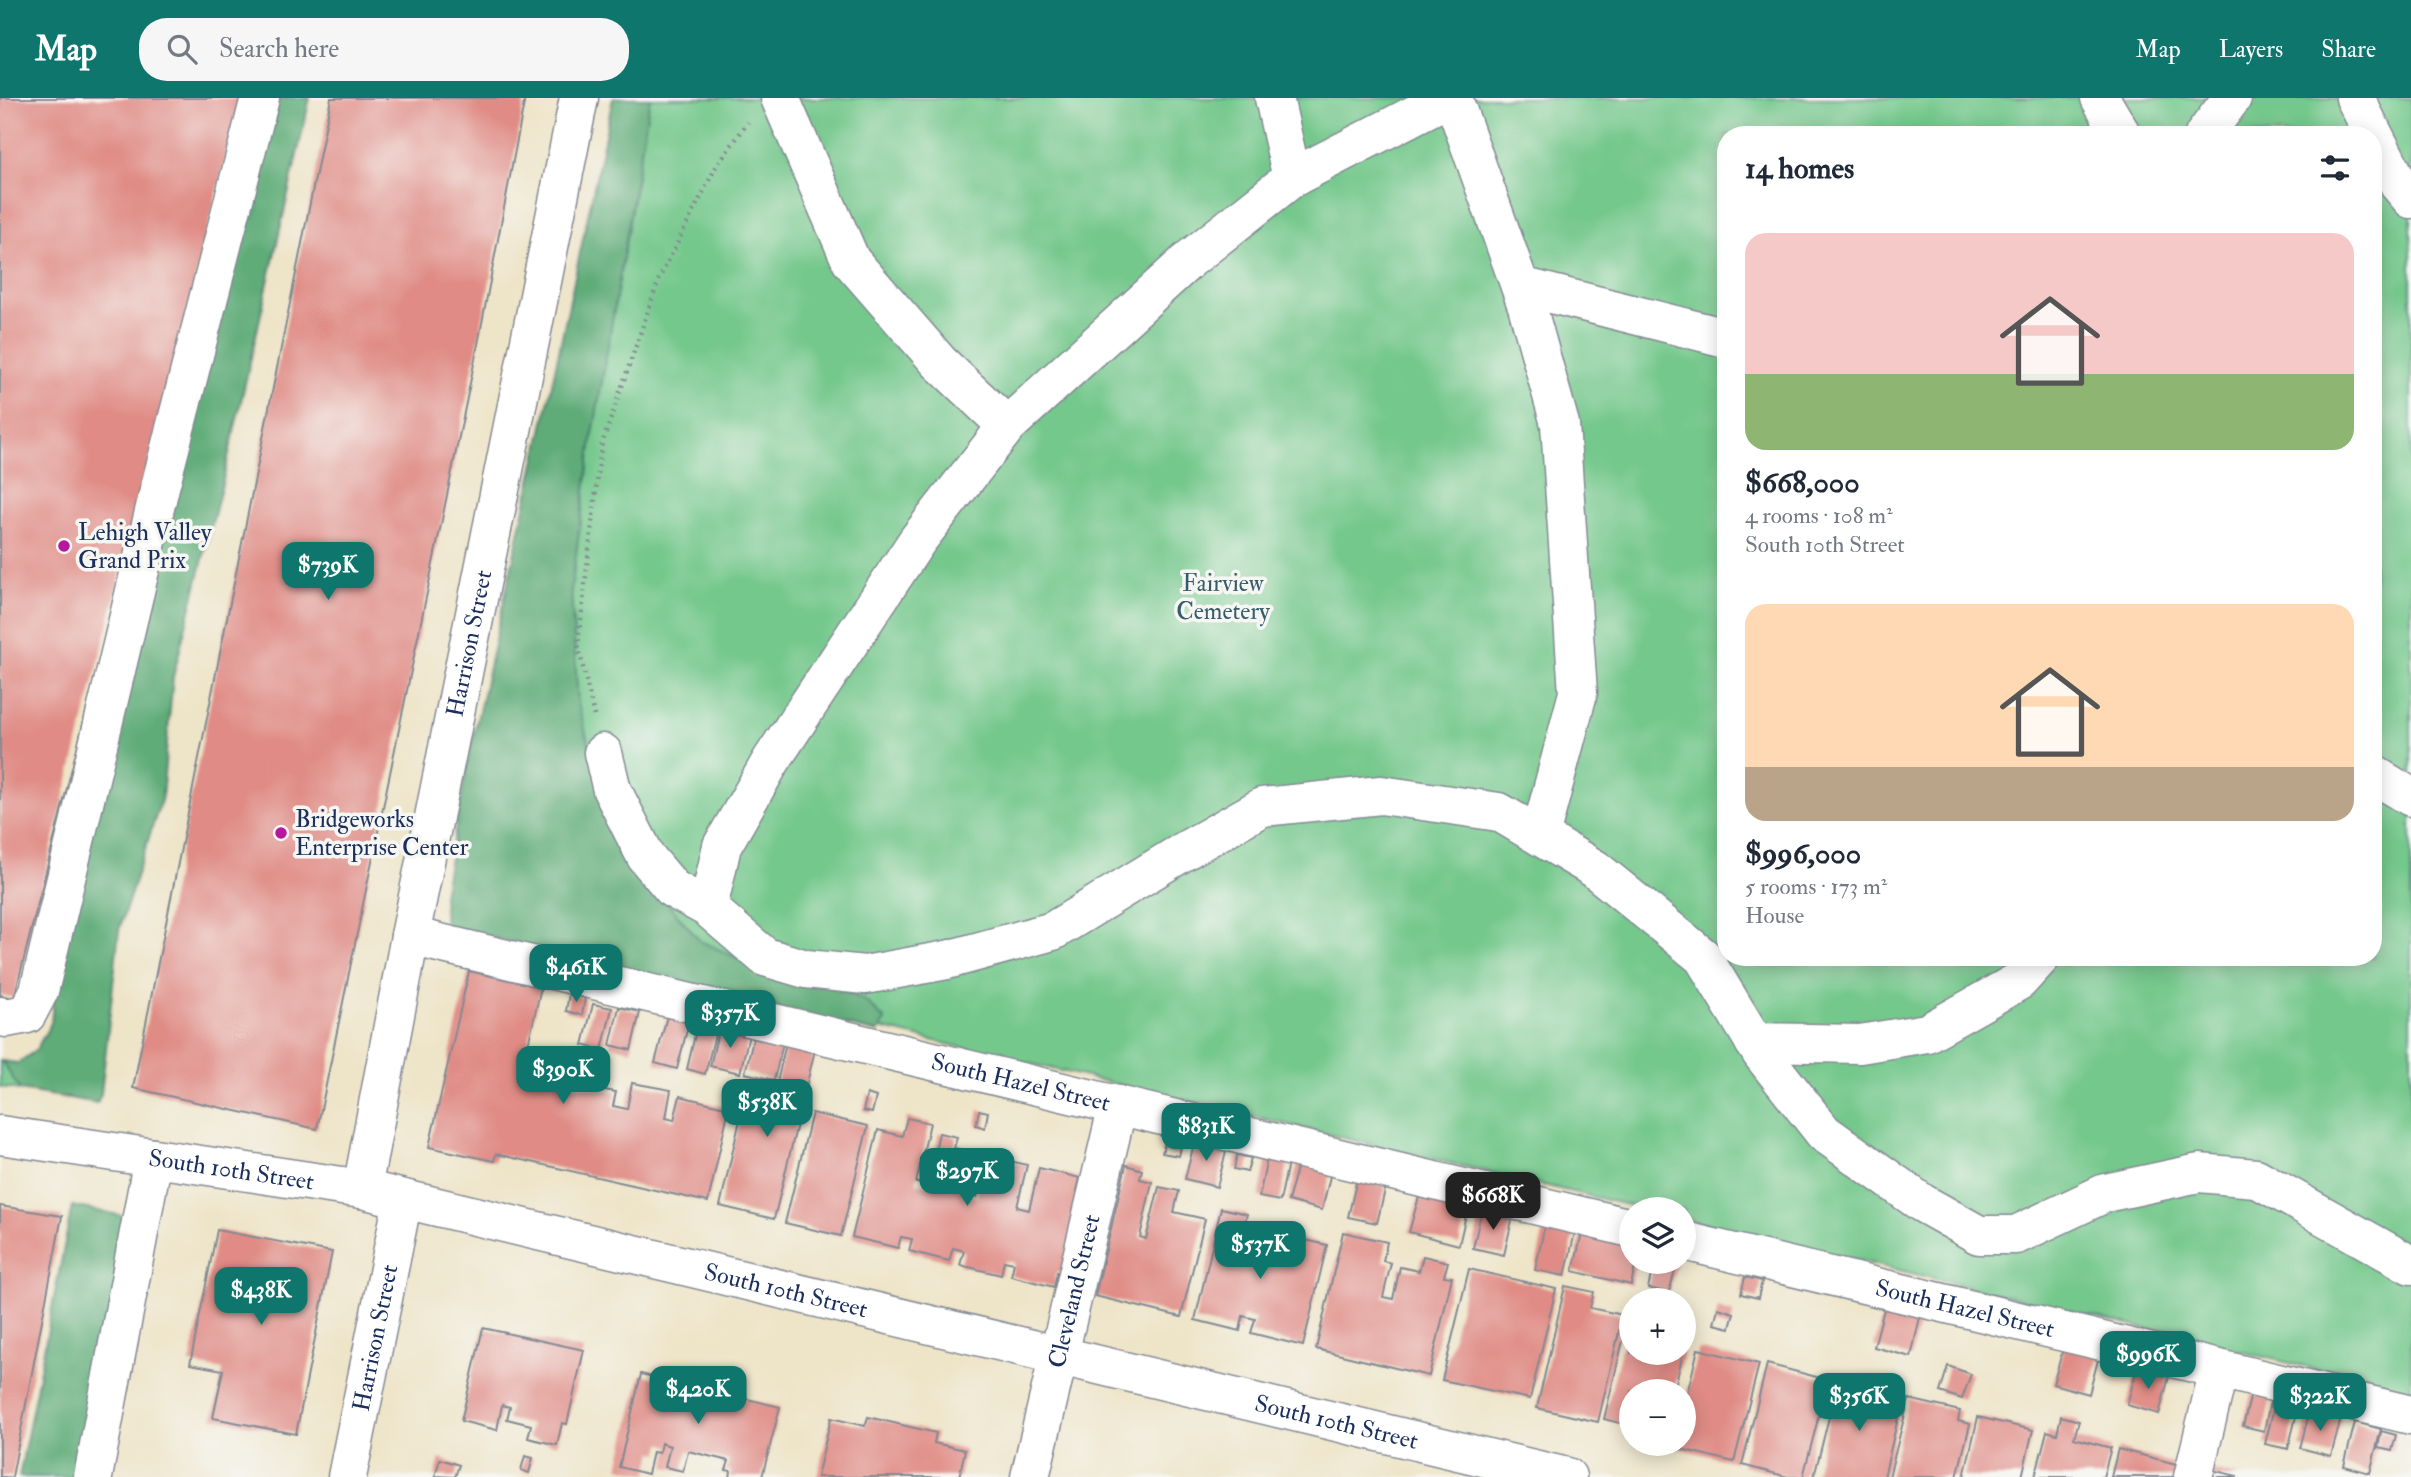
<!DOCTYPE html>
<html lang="en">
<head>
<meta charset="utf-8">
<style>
  :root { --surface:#fff; --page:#f6f6f7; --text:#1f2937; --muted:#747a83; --accent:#0f766e }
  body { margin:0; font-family:"IM FELL Double Pica",serif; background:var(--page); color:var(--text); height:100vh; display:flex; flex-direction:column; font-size:26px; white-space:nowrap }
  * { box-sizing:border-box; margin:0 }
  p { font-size:23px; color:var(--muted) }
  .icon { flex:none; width:38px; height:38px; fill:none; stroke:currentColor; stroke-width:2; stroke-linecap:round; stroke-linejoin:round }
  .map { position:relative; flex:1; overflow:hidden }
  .sheet { position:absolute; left:1717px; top:28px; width:665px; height:840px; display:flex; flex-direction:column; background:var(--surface); border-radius:28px; box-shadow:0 4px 18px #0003 }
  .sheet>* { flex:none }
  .tools { position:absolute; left:1619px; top:1099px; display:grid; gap:14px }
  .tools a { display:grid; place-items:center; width:77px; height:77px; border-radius:50%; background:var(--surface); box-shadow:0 4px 18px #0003; font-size:35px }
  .price { position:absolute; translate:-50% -60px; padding:0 16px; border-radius:14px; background:var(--accent); color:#fff; font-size:23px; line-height:46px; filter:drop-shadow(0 2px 4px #0008) }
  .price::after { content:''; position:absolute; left:50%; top:42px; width:21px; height:16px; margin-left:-10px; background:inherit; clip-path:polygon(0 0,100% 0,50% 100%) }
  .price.selected { background:#222; color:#fff }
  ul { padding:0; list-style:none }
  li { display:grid; align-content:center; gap:14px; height:371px; padding:0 28px }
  li span { display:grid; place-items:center; height:217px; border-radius:21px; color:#555 }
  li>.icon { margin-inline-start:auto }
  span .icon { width:126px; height:126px; fill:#fffc; stroke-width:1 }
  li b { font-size:30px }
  h2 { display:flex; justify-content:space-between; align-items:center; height:84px; padding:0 28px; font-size:30px }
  header { display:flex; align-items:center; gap:42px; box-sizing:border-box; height:98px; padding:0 35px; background:var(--accent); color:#fff }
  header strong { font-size:33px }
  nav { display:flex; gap:38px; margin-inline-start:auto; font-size:24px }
  .search { width:490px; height:63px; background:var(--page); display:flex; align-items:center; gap:18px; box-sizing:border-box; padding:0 24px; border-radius:28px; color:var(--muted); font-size:26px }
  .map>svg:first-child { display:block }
  .green { fill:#74c88c; stroke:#487c75; stroke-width:2; fill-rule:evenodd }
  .forest { fill:#5fac78; stroke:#3d6e6b; stroke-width:2 }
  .building { fill:#e08b85 }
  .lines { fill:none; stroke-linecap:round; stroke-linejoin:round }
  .minor-casing { stroke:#848a93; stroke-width:41 }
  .path { stroke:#848a93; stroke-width:4.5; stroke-dasharray:2 5; stroke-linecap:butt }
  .minor { stroke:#fff; stroke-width:38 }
  .poi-dot { fill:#b5179e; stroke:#f6f6f2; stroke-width:2.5 }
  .labels { text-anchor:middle; stroke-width:7; stroke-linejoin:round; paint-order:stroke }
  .poi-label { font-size:24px; fill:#1b2f5e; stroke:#f6f6f2; text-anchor:start }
  .park-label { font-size:24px; fill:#365d6c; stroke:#f6f6f2 }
  .street-label { font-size:24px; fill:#1b2f5e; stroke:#f6f6f2 }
</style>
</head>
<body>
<header>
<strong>Map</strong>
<div class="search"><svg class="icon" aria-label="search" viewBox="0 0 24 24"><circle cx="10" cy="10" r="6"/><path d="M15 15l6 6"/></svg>Search here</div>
<nav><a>Map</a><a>Layers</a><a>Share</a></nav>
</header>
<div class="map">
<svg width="2411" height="1379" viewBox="0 0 2411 1379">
  <rect width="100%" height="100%" fill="#f6f6f2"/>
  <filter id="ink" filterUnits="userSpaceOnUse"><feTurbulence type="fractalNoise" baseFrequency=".0143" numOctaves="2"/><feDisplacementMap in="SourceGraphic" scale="14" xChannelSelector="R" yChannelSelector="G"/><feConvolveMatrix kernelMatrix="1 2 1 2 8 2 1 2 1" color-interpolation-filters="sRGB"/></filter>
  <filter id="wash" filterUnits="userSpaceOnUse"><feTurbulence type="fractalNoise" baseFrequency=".00686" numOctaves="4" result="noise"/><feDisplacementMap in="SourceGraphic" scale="28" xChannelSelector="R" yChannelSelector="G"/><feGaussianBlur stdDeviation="1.57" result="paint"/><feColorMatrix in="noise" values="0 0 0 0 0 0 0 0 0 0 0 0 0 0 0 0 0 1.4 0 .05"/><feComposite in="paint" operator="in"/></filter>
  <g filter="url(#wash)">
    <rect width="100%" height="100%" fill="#eee4c8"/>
    <g class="green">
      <path d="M622,0H2411V1294L1684,1121V1111H1644L454,829ZM1726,37H2373V859H1726Z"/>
      <polygon points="0,963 2,963 20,992 0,989"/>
    </g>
    <g class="forest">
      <polygon points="269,0 310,0 224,378 173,579 162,699 119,832 101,996 97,1005 20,992 2,963 18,965 36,952 51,925 58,855"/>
      <polygon points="613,0 650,0 592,342 571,492 578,605 601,693 627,767 659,795 700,843 763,871 831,886 867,904 885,922 878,935 445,828 443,797 469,658 539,347"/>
      <polygon points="72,1108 130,1119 80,1379 19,1379"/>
    </g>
    <g id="blocks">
      <g class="building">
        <polygon points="0,0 241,0 14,900 0,897"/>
        <polygon points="331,0 525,0 477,251 317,1031 133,990"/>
        <polygon points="469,873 541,889 526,956 575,966 570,986 616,994 613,1008 627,1011 632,985 671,992 666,1020 674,1022 680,998 729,1010 708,1104 496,1056 494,1063 429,1049"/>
        <polygon points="569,896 585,900 582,917 566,913"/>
        <polygon points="593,906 612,910 602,952 583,947"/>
        <polygon points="619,909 640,914 631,952 610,947"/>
        <polygon points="667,918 689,924 677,971 655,965"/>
        <polygon points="698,924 717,929 705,976 687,971"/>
        <polygon points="719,930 749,937 740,975 710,968"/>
        <polygon points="754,938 783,945 774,982 745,975"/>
        <polygon points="786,945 815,952 774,1121 720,1108 746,996 773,1002"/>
        <polygon points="867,996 876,999 872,1015 863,1013"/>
        <polygon points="979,1012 988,1014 985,1030 976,1027"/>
        <polygon points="812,1015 868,1028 841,1138 785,1125"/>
        <polygon points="907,1020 930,1025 916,1085 927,1087 939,1035 957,1039 954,1050 978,1055 967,1097 977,1099 987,1058 1027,1067 1017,1109 1029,1112 1039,1070 1080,1080 1077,1093 1084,1094 1064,1176 1057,1174 1054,1189 1011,1178 1014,1165 1004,1163 1001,1177 960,1167 964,1153 953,1150 949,1163 909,1153 912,1141 901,1139 898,1150 852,1139 878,1032 902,1038"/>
        <polygon points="1166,1040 1182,1044 1179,1058 1162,1055"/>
        <polygon points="1195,1042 1227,1050 1217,1089 1185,1081"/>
        <polygon points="1237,1057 1251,1060 1247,1074 1234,1071"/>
        <polygon points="1267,1061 1288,1065 1280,1103 1259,1099"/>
        <polygon points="1298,1066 1331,1074 1322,1112 1288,1103"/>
        <polygon points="1126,1067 1142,1072 1140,1081 1152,1084 1140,1139 1146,1141 1159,1089 1179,1093 1174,1114 1205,1121 1181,1219 1095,1198"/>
        <polygon points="1357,1081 1386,1088 1377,1125 1348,1119"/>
        <polygon points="1420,1095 1468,1108 1459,1147 1409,1134"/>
        <polygon points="0,1108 62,1118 12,1379 0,1379"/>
        <polygon points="1221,1110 1247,1116 1244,1128 1265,1132 1257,1165 1267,1167 1275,1135 1327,1147 1303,1248 1251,1235 1255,1221 1243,1218 1240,1233 1195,1222"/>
        <polygon points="1482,1111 1513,1118 1504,1157 1473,1150"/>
        <polygon points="1545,1127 1575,1134 1565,1178 1535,1172"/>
        <polygon points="217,1132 332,1154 296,1336 213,1320 223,1272 190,1266"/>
        <polygon points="1343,1134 1387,1144 1383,1163 1391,1165 1383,1199 1393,1201 1400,1169 1419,1173 1423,1158 1448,1164 1444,1178 1452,1179 1429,1278 1316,1251"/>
        <polygon points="1582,1135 1631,1146 1631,1164 1636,1164 1631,1187 1573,1173"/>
        <polygon points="1654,1164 1677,1164 1669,1195 1648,1190"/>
        <polygon points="1469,1171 1556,1191 1530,1301 1442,1282"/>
        <polygon points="1745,1179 1762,1183 1758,1200 1741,1196"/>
        <polygon points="1565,1188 1594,1194 1590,1210 1623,1217 1598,1324 1537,1310"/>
        <polygon points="1718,1210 1734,1215 1730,1230 1714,1226"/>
        <polygon points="1884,1211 1920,1219 1911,1259 1874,1249"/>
        <polygon points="1630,1214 1631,1255 1683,1255 1674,1293 1631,1293 1631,1328 1604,1321"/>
        <polygon points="1684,1222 1691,1224 1684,1250"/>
        <polygon points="483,1230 584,1252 567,1326 562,1325 557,1347 528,1340 531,1327 507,1321 510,1309 502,1307 497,1332 461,1323"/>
        <polygon points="2064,1248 2099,1258 2089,1296 2053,1286"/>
        <polygon points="1698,1251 1759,1266 1734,1364 1673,1349 1674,1346 1684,1346 1684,1308"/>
        <polygon points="1767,1266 1828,1282 1803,1379 1788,1379 1742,1367"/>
        <polygon points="1948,1268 1971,1276 1962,1301 1940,1294"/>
        <polygon points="2137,1270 2169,1279 2159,1316 2127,1307"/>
        <polygon points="641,1276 676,1285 678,1276 745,1292 743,1300 780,1309 762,1379 730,1379 731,1373 726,1372 729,1363 688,1353 683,1373 665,1369 670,1348 661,1345 659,1355 653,1354 648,1376 619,1369"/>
        <polygon points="1838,1283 1903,1299 1884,1379 1814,1379"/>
        <polygon points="2251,1296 2271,1300 2264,1333 2243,1328"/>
        <polygon points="1909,1301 1960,1313 1958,1323 1970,1326 1957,1379 1889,1379"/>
        <polygon points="2275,1305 2298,1311 2288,1351 2265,1346"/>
        <polygon points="2310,1312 2341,1320 2331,1358 2300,1350"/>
        <polygon points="2061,1318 2079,1323 2074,1340 2111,1350 2103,1379 2035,1379 2047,1333 2057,1336"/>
        <polygon points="868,1319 936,1335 934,1345 965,1352 959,1379 817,1379 831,1320 865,1328"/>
        <polygon points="1978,1319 2033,1332 2022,1379 1964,1379"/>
        <polygon points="2355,1324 2381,1331 2370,1375 2344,1368"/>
        <polygon points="2381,1333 2396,1337 2392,1353 2378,1350"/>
        <polygon points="2118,1351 2180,1367 2177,1379 2111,1379"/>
        <polygon points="525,1358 533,1360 529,1375 521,1372"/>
        <polygon points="440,1361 459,1367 455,1379 435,1378"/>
        <polygon points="2212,1372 2237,1378 2237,1379 2210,1379"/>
      </g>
    </g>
  </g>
  <g filter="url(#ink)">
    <use href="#blocks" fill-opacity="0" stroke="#848a93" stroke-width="2"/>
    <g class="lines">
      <defs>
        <g id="minor">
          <polyline points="780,0 851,163 939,264 1007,328"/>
          <polyline points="1274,0 1292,80"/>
          <polyline points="1453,0 1527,208 1560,326 1578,595 1540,738"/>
          <polyline points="2100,0 2122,37"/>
          <polyline points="2355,0 2400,88 2411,101"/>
          <polyline points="2204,37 2232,0"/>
          <polyline points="1520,188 1726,240"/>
          <polyline points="603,655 612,692 646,759 673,791 708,810 765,859 806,871 865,877 947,862 1053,833 1186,752 1262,709 1381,697 1499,714 1595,771 1703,859 1761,955 1824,1035 1922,1105 1979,1137 2016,1137 2105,1095 2199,1075 2256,1080 2411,1167"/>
          <polyline points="2373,676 2411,699"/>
          <polyline points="708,810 722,748 771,663 917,443 1007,328 1190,161 1292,80 1447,0"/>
          <path id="s1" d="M410,838L1631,1130"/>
          <polyline points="0,918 6,920 27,916 39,893 160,389 260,0"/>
          <polyline points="1754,944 1860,946 1927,935 2019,883 2041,859"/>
          <path id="s2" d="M0,1037L362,1091L1567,1379"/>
          <path id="s3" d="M362,1091L410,838L579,0"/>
          <path id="s4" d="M1684,1143L2411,1317"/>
          <polyline points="93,1379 153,1060"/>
          <path id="s5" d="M347,1379L403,1101"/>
          <path id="s6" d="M1030,1379L1118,1007"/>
          <polyline points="2193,1379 2219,1271"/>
        </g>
      </defs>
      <use href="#minor" class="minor-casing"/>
      <polyline class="path" points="594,618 578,547 601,349 659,181 716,69 748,24"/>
      <use href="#minor" class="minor"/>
    </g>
  </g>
  <g class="poi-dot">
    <circle cx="64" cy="448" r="7"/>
    <circle cx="281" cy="735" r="7"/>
  </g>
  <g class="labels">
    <g class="poi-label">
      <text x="78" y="442">Lehigh Valley<tspan x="78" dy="28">Grand Prix</tspan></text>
      <text x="295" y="729">Bridgeworks<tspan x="295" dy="28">Enterprise Center</tspan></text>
    </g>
    <g class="park-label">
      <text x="1223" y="493">Fairview<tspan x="1223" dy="28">Cemetery</tspan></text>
    </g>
    <g class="street-label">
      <text dy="8" stroke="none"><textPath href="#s3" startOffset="556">Harrison Street</textPath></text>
      <text dy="8" stroke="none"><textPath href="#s1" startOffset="628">South Hazel Street</textPath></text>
      <text dy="8" stroke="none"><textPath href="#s2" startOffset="234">South 10th Street</textPath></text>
      <text dy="8" stroke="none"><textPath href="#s2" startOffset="802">South 10th Street</textPath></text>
      <text dy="8" stroke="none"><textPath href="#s6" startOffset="191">Cleveland Street</textPath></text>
      <text dy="8" stroke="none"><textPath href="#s4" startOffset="289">South Hazel Street</textPath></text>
      <text dy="8" stroke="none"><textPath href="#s5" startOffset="142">Harrison Street</textPath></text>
      <text dy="8" stroke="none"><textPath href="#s2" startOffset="1368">South 10th Street</textPath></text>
    </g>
  </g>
</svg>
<div class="tools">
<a><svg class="icon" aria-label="layers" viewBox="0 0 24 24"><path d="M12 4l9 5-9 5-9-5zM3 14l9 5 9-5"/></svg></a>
<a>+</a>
<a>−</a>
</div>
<b class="price" style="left:328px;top:504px">$739K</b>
<b class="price" style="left:576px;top:906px">$461K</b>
<b class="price" style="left:730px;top:952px">$357K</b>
<b class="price" style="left:563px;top:1008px">$390K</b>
<b class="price" style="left:767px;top:1041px">$538K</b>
<b class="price" style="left:1206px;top:1065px">$831K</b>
<b class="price" style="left:967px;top:1110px">$297K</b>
<b class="price selected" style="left:1493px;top:1134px">$668K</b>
<b class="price" style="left:1260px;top:1183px">$537K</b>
<b class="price" style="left:261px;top:1229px">$438K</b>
<b class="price" style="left:2148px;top:1293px">$996K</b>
<b class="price" style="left:698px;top:1328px">$420K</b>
<b class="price" style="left:1859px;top:1335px">$356K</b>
<b class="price" style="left:2320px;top:1335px">$322K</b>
<section class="sheet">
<h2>14 homes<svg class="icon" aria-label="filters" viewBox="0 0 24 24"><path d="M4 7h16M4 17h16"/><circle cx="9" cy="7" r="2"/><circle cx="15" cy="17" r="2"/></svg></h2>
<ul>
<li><span style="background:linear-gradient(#f6c9c9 65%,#8fb573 0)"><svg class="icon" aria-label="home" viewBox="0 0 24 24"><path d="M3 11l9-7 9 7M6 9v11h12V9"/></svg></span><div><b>$668,000</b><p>4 rooms · 108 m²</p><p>South 10th Street</p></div></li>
<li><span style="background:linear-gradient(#ffd9b3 75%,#b9a48a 0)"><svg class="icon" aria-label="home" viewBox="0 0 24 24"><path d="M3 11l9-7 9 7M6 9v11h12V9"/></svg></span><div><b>$996,000</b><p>5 rooms · 173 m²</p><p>House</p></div></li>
</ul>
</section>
</div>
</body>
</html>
